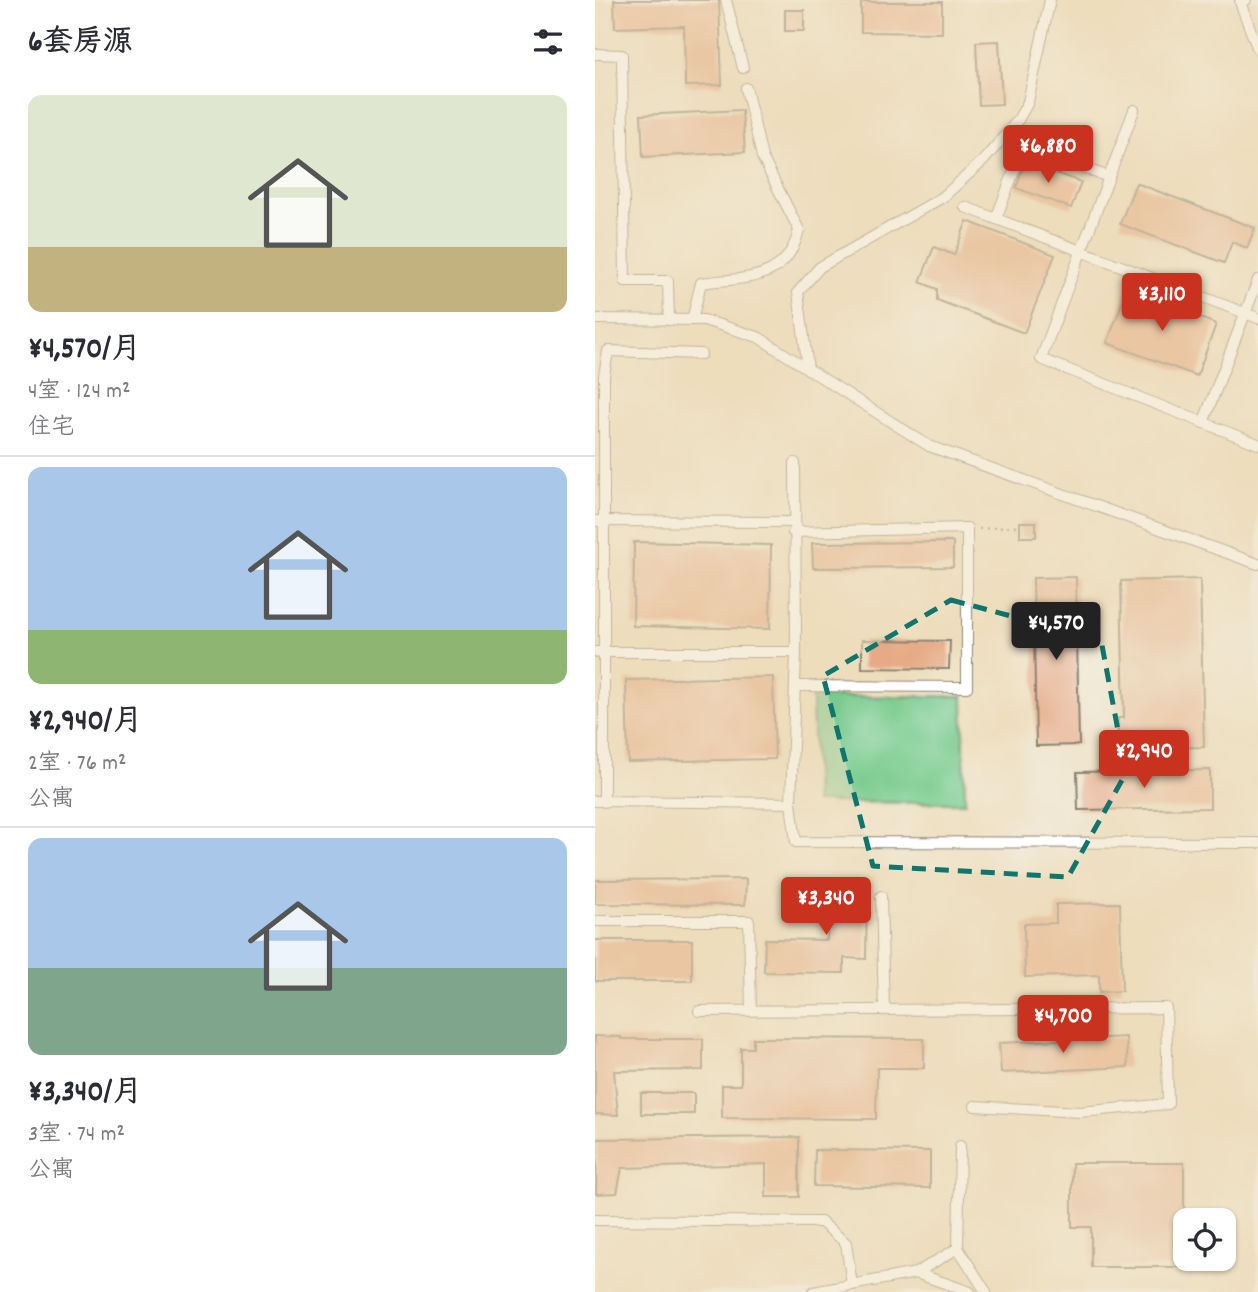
<!DOCTYPE html>
<html lang="zh">
<head>
<meta charset="utf-8">
<style>
  :root { --surface:#fff; --page:#f7f7f7; --text:#2b2b33; --muted:#7c7c81; --line:#e1e1e2; --accent:#c8321e }
  body { margin:0; font-family:Dekko,"LXGW WenKai TC",sans-serif; background:var(--page); color:var(--text); height:100vh; display:flex; flex-direction:column; font-size:26px; white-space:nowrap }
  * { box-sizing:border-box; margin:0 }
  p { font-size:23px; color:var(--muted) }
  .icon { flex:none; width:38px; height:38px; fill:none; stroke:currentColor; stroke-width:2; stroke-linecap:round; stroke-linejoin:round }
  .map { position:relative; flex:1; overflow:hidden }
  .panel { display:flex; flex-direction:column; background:var(--surface); width:595px }
  .panel>* { flex:none }
  .controls { position:absolute; left:578px; top:1208px; display:grid; gap:14px }
  .controls a { display:grid; place-items:center; width:63px; height:63px; border-radius:14px; background:var(--surface); box-shadow:0 2px 5px #0004; font-size:35px }
  .price { position:absolute; translate:-50% -60px; padding:0 16px; border-radius:7px; background:var(--accent); color:#fff; font-size:23px; line-height:46px; filter:drop-shadow(0 2px 4px #0008) }
  .price::after { content:''; position:absolute; left:50%; top:42px; width:21px; height:16px; margin-left:-10px; background:inherit; clip-path:polygon(0 0,100% 0,50% 100%) }
  .price.active { background:#222; color:#fff }
  ul { padding:0; list-style:none }
  li { display:grid; align-content:center; gap:14px; height:371px; padding:0 28px }
  li+li { border-top:2px solid var(--line) }
  li span { display:grid; place-items:center; height:217px; border-radius:14px; color:#555 }
  li>.icon { margin-inline-start:auto }
  span .icon { width:126px; height:126px; fill:#fffc; stroke-width:1 }
  li b { font-size:30px }
  h2 { display:flex; justify-content:space-between; align-items:center; height:84px; padding:0 28px; font-size:30px }
  main { display:flex; flex:1; min-height:0 }
  .map>svg:first-child { display:block }
  .green { fill:#78cb8d; stroke:#527b5c; stroke-width:2 }
  .building { fill:#e6ab85 }
  .lines { fill:none; stroke-linecap:round; stroke-linejoin:round }
  .minor-casing { stroke:#8c8473; stroke-width:12 }
  .path { stroke:#8c8473; stroke-width:2; stroke-dasharray:2 5; stroke-linecap:butt }
  .minor { stroke:#fff; stroke-width:10 }
  .marked { fill:none; stroke:#0f766e; stroke-width:5; stroke-dasharray:14 9; stroke-linejoin:round }
</style>
</head>
<body>
<main>
<section class="panel">
<h2>6套房源<svg class="icon" aria-label="filters" viewBox="0 0 24 24"><path d="M4 7h16M4 17h16"/><circle cx="9" cy="7" r="2"/><circle cx="15" cy="17" r="2"/></svg></h2>
<ul>
<li><span style="background:linear-gradient(#dfe7d0 70%,#c2b280 0)"><svg class="icon" aria-label="home" viewBox="0 0 24 24"><path d="M3 11l9-7 9 7M6 9v11h12V9"/></svg></span><div><b>¥4,570/月</b><p>4室 · 124 m²</p><p>住宅</p></div></li>
<li><span style="background:linear-gradient(#a9c7e8 75%,#8fb573 0)"><svg class="icon" aria-label="home" viewBox="0 0 24 24"><path d="M3 11l9-7 9 7M6 9v11h12V9"/></svg></span><div><b>¥2,940/月</b><p>2室 · 76 m²</p><p>公寓</p></div></li>
<li><span style="background:linear-gradient(#a9c7e8 60%,#7fa58c 0)"><svg class="icon" aria-label="home" viewBox="0 0 24 24"><path d="M3 11l9-7 9 7M6 9v11h12V9"/></svg></span><div><b>¥3,340/月</b><p>3室 · 74 m²</p><p>公寓</p></div></li>
</ul>
</section>
<div class="map">
<svg width="663" height="1292" viewBox="0 0 663 1292">
  <rect width="100%" height="100%" fill="#f6f6f2"/>
  <filter id="ink" filterUnits="userSpaceOnUse"><feTurbulence type="fractalNoise" baseFrequency=".0143" numOctaves="2"/><feDisplacementMap in="SourceGraphic" scale="14" xChannelSelector="R" yChannelSelector="G"/><feConvolveMatrix kernelMatrix="1 2 1 2 8 2 1 2 1" color-interpolation-filters="sRGB"/></filter>
  <filter id="wash" filterUnits="userSpaceOnUse"><feTurbulence type="fractalNoise" baseFrequency=".00686" numOctaves="4" result="noise"/><feDisplacementMap in="SourceGraphic" scale="28" xChannelSelector="R" yChannelSelector="G"/><feGaussianBlur stdDeviation="1.57" result="paint"/><feColorMatrix in="noise" values="0 0 0 0 0 0 0 0 0 0 0 0 0 0 0 0 0 1.4 0 .05"/><feComposite in="paint" operator="in"/></filter>
  <g filter="url(#wash)">
    <rect width="100%" height="100%" fill="#edddbb"/>
    <polygon class="green" points="368,696 370,803 220,802 217,697"/>
    <g id="blocks">
      <g class="building">
        <polygon points="19,0 124,0 127,85 90,86 89,26 20,28"/>
        <polygon points="266,2 347,2 347,33 266,32"/>
        <rect x="190" y="10" width="19" height="21"/>
        <polygon points="404,41 407,104 384,105 381,42"/>
        <polygon points="147,110 150,152 48,157 46,115"/>
        <polygon points="430,162 486,182 476,208 421,188"/>
        <polygon points="541,183 660,228 652,248 637,242 629,263 525,224"/>
        <polygon points="372,221 460,255 429,333 342,300 342,289 325,282 339,247 359,255"/>
        <polygon points="532,290 621,324 602,376 512,343"/>
        <rect x="425" y="522" width="16" height="15"/>
        <polygon points="39,542 176,545 175,629 38,626"/>
        <polygon points="358,542 358,567 218,568 217,543"/>
        <polygon points="481,577 484,745 441,746 438,578"/>
        <polygon points="605,579 609,747 523,749 523,718 529,718 526,581"/>
        <polygon points="267,640 355,641 354,669 267,668"/>
        <polygon points="178,677 180,759 33,762 31,680"/>
        <polygon points="615,770 615,808 483,810 482,772"/>
        <polygon points="151,879 150,905 0,904 0,880"/>
        <polygon points="233,884 272,885 271,959 249,958 249,973 169,972 170,939 232,940"/>
        <polygon points="525,903 527,991 504,992 504,975 430,977 429,924 461,923 461,904"/>
        <rect x="0" y="940" width="97" height="41"/>
        <polygon points="0,1036 26,1037 26,1039 108,1039 108,1070 19,1071 23,1115 0,1114"/>
        <polygon points="531,1037 533,1067 406,1073 404,1043"/>
        <polygon points="158,1038 329,1039 329,1068 282,1068 281,1119 127,1118 127,1085 146,1085 146,1048 158,1048"/>
        <rect x="46" y="1093" width="53" height="21"/>
        <polygon points="204,1137 204,1197 171,1197 171,1164 27,1168 22,1193 1,1194 2,1139"/>
        <polygon points="220,1150 335,1151 335,1188 219,1186"/>
        <polygon points="477,1163 589,1163 589,1267 496,1267 496,1227 477,1227"/>
      </g>
    </g>
  </g>
  <g filter="url(#ink)">
    <use href="#blocks" fill-opacity="0" stroke="#8c8473" stroke-width="2"/>
    <g class="lines">
      <defs>
        <g id="minor">
          <polyline points="131,0 148,68"/>
          <polyline points="651,0 645,2 663,50"/>
          <polyline points="0,54 27,55 30,281 73,281 74,320"/>
          <polyline points="539,110 446,359 663,444"/>
          <polyline points="370,207 663,318"/>
          <polyline points="401,219 428,147 514,177"/>
          <polyline points="0,319 109,320 163,337 334,446 663,564"/>
          <path d="M97,320L106,283C151,277 192,282 204,230L167,157L151,88"/>
          <polyline points="213,369 203,292 225,267 348,197 389,160 423,120 433,102 455,0"/>
          <polyline points="608,423 663,280"/>
          <polyline points="200,463 201,652 196,803 201,842 663,843"/>
          <polyline points="0,521 198,522"/>
          <polyline points="198,532 372,528 372,687 200,686"/>
          <polyline points="0,652 201,652"/>
          <polyline points="0,801 196,803"/>
          <polyline points="9,802 9,376 13,351 106,354"/>
          <polyline points="286,896 289,1010"/>
          <polyline points="0,921 154,921 156,1011"/>
          <polyline points="104,1011 571,1008 573,1104 485,1112 380,1106"/>
          <polyline points="365,1146 363,1248 391,1292"/>
          <polyline points="0,1220 226,1222 251,1243 257,1285"/>
          <polyline points="321,1273 375,1292"/>
          <polyline points="218,1292 321,1273 363,1248"/>
        </g>
      </defs>
      <use href="#minor" class="minor-casing"/>
      <polyline class="path" points="384,529 425,526"/>
      <use href="#minor" class="minor"/>
    </g>
  </g>
  <path d="M0 0H663V1292H0ZM356,600L506,640L531,773L473,877L278,866L228,676Z" fill="#edddbb" fill-opacity=".55" fill-rule="evenodd"/>
  <path class="marked" d="M356,600L506,640L531,773L473,877L278,866L228,676Z"/>
</svg>
<div class="controls">
<a><svg class="icon" aria-label="locate" viewBox="0 0 24 24"><circle cx="12" cy="12" r="6"/><path d="M12 2v4M12 18v4M2 12h4M18 12h4"/></svg></a>
</div>
<b class="price" style="left:453px;top:185px">¥6,880</b>
<b class="price" style="left:567px;top:333px">¥3,110</b>
<b class="price active" style="left:461px;top:662px">¥4,570</b>
<b class="price" style="left:549px;top:790px">¥2,940</b>
<b class="price" style="left:231px;top:937px">¥3,340</b>
<b class="price" style="left:468px;top:1055px">¥4,700</b>
</div>
</main>
</body>
</html>
